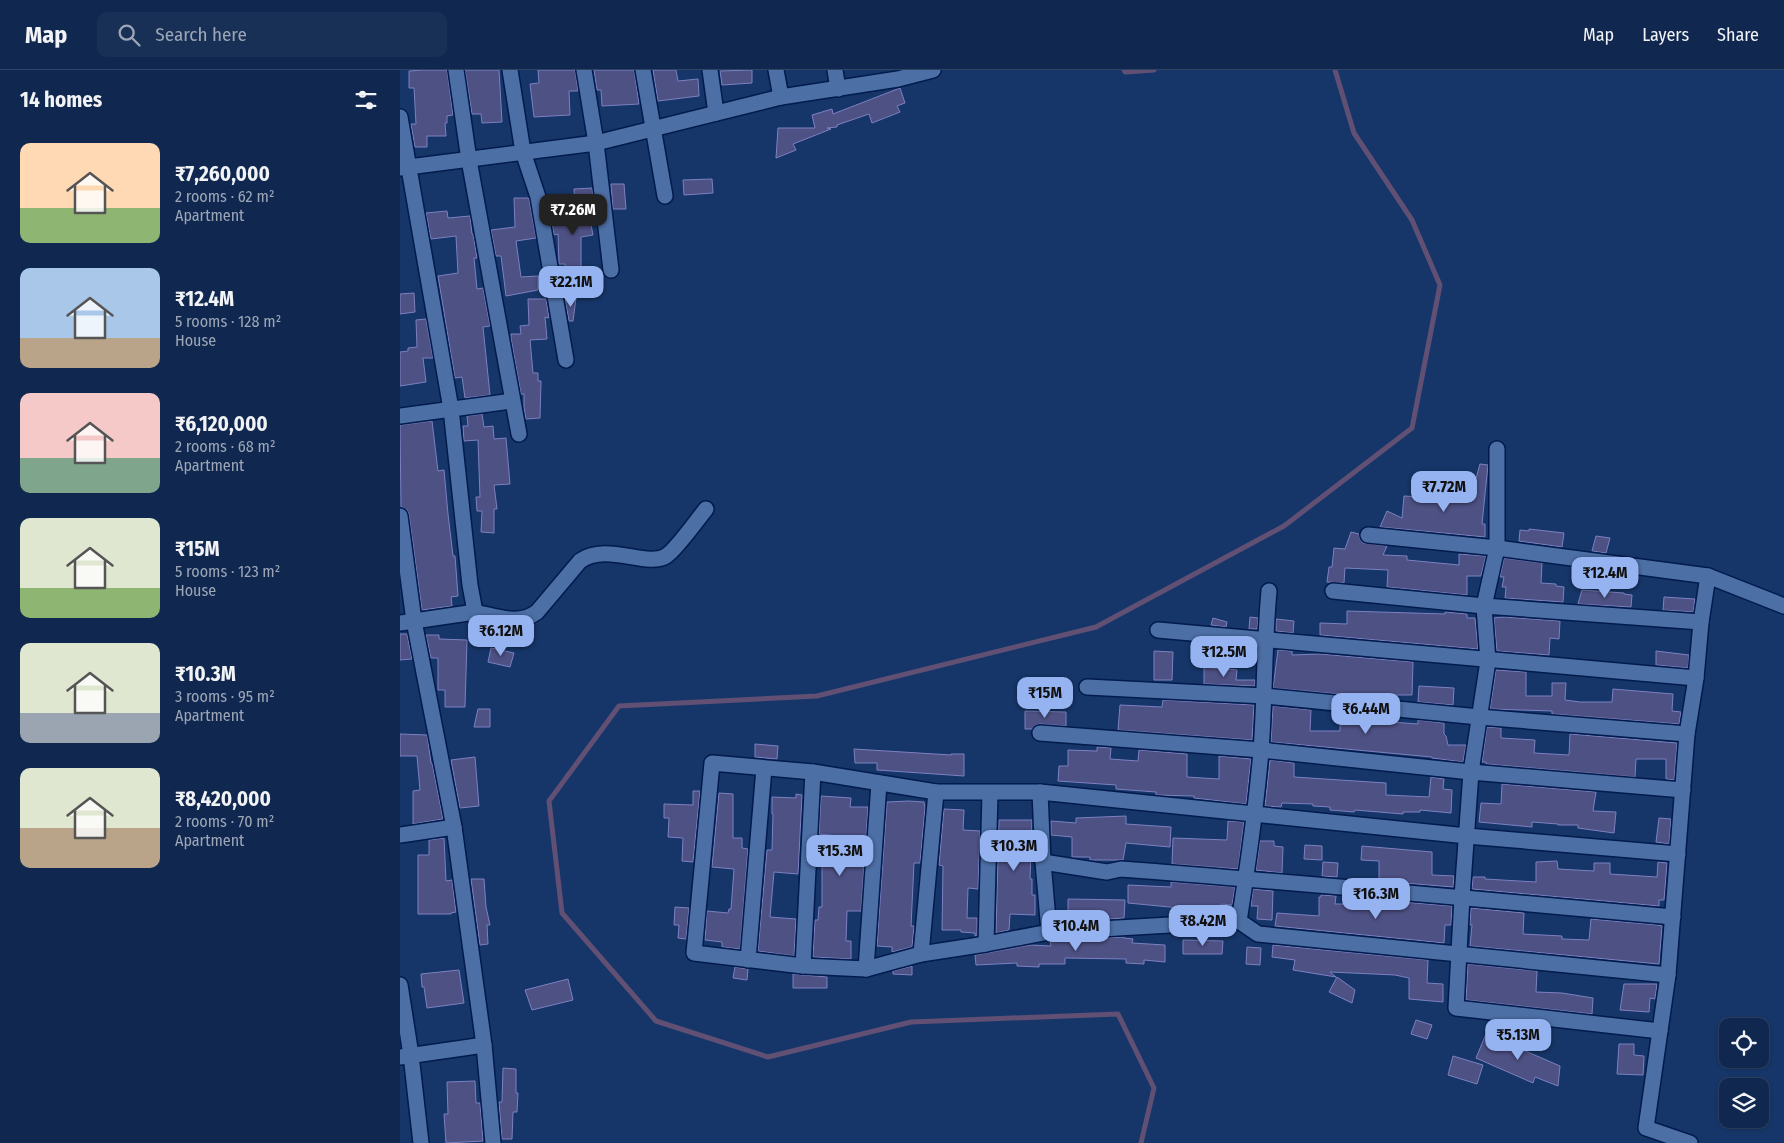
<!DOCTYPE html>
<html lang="en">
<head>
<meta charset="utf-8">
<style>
  :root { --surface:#10284f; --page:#193056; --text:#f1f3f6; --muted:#9ca6b7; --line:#304466; --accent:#95b2f1 }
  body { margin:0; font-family:"Fira Sans Condensed",sans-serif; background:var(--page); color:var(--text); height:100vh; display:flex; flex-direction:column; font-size:19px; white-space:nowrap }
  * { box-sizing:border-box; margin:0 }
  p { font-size:16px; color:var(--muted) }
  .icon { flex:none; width:28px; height:28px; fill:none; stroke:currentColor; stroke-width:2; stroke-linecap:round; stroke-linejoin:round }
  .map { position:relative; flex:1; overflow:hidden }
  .drawer { display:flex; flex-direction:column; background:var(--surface); width:400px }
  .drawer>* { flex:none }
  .fabs { position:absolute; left:1319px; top:948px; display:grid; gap:10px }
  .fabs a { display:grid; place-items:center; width:50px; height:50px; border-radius:10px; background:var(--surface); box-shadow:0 1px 4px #0004,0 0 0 1px var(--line); font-size:25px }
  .price { position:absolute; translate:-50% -42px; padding:0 11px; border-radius:10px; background:var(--accent); color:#111; font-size:16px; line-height:32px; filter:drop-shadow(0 1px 2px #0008) }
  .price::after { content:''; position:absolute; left:50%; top:30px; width:15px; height:11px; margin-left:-8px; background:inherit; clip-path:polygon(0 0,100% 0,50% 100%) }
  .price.active { background:#222; color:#fff }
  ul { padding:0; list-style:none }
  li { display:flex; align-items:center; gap:15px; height:125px; padding:0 20px }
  li span { display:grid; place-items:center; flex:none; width:140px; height:100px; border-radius:10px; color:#555 }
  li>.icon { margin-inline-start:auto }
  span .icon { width:60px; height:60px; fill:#fffc; stroke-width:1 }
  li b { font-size:21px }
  h2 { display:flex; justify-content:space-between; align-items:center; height:60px; padding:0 20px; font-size:21px }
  header { display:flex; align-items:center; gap:30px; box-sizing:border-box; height:70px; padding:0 25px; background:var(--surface); border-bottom:1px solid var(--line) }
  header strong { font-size:24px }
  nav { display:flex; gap:28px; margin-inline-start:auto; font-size:18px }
  .search { width:350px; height:45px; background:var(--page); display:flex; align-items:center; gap:12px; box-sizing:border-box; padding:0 18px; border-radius:10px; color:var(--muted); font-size:19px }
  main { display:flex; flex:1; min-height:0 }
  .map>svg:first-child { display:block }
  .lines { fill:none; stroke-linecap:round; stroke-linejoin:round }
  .stream { stroke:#615073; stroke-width:5 }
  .building { fill:#4e5184; stroke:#7c81c1 }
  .street-casing { stroke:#001b4c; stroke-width:18 }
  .street { stroke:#4c6fa6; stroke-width:15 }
</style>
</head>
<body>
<header>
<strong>Map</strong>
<div class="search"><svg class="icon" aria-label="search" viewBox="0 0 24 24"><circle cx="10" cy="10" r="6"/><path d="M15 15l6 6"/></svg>Search here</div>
<nav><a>Map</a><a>Layers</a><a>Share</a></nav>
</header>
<main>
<section class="drawer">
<h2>14 homes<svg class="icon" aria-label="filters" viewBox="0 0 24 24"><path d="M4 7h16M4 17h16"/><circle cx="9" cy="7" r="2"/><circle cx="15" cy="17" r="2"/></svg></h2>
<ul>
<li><span style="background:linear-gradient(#ffd9b3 65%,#8fb573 0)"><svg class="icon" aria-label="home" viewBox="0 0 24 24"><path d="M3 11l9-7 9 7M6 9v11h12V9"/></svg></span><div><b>₹7,260,000</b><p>2 rooms · 62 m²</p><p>Apartment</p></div></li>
<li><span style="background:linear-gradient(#a9c7e8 70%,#b9a48a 0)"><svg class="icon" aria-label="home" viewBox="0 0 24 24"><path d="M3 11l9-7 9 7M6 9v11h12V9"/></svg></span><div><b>₹12.4M</b><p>5 rooms · 128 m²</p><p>House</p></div></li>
<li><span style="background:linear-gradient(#f6c9c9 65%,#7fa58c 0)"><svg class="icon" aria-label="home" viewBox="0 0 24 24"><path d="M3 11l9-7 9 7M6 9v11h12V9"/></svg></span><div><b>₹6,120,000</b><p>2 rooms · 68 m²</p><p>Apartment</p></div></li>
<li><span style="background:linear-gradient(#dfe7d0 70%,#8fb573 0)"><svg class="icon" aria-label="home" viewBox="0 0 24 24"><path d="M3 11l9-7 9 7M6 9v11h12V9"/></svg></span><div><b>₹15M</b><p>5 rooms · 123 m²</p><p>House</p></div></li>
<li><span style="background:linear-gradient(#dfe7d0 70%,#9aa5b1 0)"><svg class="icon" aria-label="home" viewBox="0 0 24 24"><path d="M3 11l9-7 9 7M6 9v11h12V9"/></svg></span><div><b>₹10.3M</b><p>3 rooms · 95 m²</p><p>Apartment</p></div></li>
<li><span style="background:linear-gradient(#dfe7d0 60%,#b9a48a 0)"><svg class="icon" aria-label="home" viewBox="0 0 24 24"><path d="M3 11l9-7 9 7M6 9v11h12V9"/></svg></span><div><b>₹8,420,000</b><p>2 rooms · 70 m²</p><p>Apartment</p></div></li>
</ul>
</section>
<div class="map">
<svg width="1384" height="1073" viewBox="0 0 1384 1073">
  <rect width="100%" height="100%" fill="#163669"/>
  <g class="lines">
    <g class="stream">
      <polyline points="724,0 725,2 754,0"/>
      <polyline points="741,1073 754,1018 718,944 511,952 368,987 256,951 162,843 149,731 219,636 417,626 696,557 884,456 1012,358 1040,215 1012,150 954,63 935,0"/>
    </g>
  </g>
  <g class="building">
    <polygon points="23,0 47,0 53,45 47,46 47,53 45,53 46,66 27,66 27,77 15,77 11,54 16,54 14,18 9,18 9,1"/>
    <polygon points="65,0 99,0 102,52 82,53 81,44 72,44"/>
    <polygon points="138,0 175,0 178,21 169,21 170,45 134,47 130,14 139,13"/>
    <polygon points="194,0 234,0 239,34 202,36 201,20 197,20"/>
    <polygon points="253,0 276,0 278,11 298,9 299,26 258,31"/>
    <polygon points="352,0 352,13 322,15 320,1"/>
    <polygon points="500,18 505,33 497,36 500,42 472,53 469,44 437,55 437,57 427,58 431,59 393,74 396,80 376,88 378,58 415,58 412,45 432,39 433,44"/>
    <polygon points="312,109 313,123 284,125 283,110"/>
    <polygon points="211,114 224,114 226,139 213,139"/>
    <polygon points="192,118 195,141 191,141 191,143 189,144 193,165 181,167 181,226 166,227 165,194 159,194 158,164 154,165 149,138 175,135 174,119"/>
    <polygon points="114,128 128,128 129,129 136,168 116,171 121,207 138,206 138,220 106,226 101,186 96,186 91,160 115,157"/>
    <polygon points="47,141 48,148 70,146 72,164 73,164 77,188 74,188 77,219 83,218 90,256 83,257 90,325 65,328 62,307 55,308 38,206 58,203 56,166 31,169 26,143"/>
    <polygon points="14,223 15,242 0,244 0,224"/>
    <polygon points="165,228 176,228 173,251 169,251"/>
    <polygon points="128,229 146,229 149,248 145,247 147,269 130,270 133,303 138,303 138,311 141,311 140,348 126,349 124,337 124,324 121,324 111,268 111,264 121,264 120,256 129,255"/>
    <polygon points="26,249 33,288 23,288 26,312 0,316 0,282 8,281 8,278 17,277 16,250"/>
    <polygon points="82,344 84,357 93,356 94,369 106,368 110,414 94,415 97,439 94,439 94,463 81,462 82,441 77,441 76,427 80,427 78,370 64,371 63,356 68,356 67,346"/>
    <polygon points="32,351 38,401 44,400 48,444 53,486 55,486 58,526 51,527 52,536 22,540 9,445 7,440 1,437 0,355"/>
    <polygon points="1080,394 1088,395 1082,454 1085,454 1085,467 980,457 987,441 1002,448 1004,426 1070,430"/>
    <polygon points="1129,459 1164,463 1162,477 1119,471 1120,460 1129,461"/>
    <polygon points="951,462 959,464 960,469 963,473 987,476 983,485 1007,486 1007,490 1059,495 1059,484 1086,486 1081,506 1067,506 1067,525 987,517 988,500 945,498 944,513 927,512 929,497 932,497 934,478 945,479"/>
    <polygon points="1196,466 1210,468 1206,483 1192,481"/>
    <polygon points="1104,488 1142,493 1141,513 1156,514 1156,516 1164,517 1163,532 1105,528 1106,517 1102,517 1104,507 1100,507"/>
    <polygon points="1182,520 1224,523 1224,524 1232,525 1231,537 1178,534"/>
    <polygon points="1264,527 1295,529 1293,542 1263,540"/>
    <polygon points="947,541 1045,544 1045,542 1067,544 1067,548 1075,548 1078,579 920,565 920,553 947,554"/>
    <polygon points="850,547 858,548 857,559 849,559"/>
    <polygon points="1104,547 1160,551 1159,569 1150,568 1149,585 1097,581 1094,548"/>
    <polygon points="813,548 827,552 826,557 811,555"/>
    <polygon points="876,549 894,551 893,563 876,561"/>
    <polygon points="0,564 7,564 12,589 0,590"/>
    <polygon points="26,565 39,565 39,569 67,570 65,637 45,637 45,620 38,620 38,588 31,588"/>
    <polygon points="91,578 114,583 110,597 88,592"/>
    <polygon points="878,580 892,581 892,585 920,584 1013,592 1012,625 992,625 992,629 873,618"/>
    <polygon points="754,581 773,582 772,610 754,610"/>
    <polygon points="1256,581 1289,585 1288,598 1256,595"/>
    <polygon points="804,597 837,600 836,610 855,610 855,616 804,614"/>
    <polygon points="1096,600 1126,602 1126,626 1152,626 1152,613 1166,613 1165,630 1180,632 1212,632 1213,619 1273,624 1272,641 1281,642 1279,654 1152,644 1152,641 1090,639"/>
    <polygon points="1019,616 1054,618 1053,635 1018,632"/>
    <polygon points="763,630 854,635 852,670 718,660 720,635 762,637"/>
    <polygon points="873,636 911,640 910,661 940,661 940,643 991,648 991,652 1018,654 1018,650 1044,653 1044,664 1046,666 1048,675 1066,675 1063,692 1032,688 1032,687 871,672"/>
    <polygon points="78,639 90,639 90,657 74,657"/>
    <polygon points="625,641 666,642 666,656 640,654 636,655 632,659 625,659"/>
    <polygon points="1087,657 1101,658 1101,668 1135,670 1134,683 1169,685 1170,664 1277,673 1274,710 1266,709 1266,689 1236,689 1235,707 1086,694 1086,692 1082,692"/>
    <polygon points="0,664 27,665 31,693 32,693 43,749 13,754 13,721 20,720 17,686 0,686"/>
    <polygon points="355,674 378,676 377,689 355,687"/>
    <polygon points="697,677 711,678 710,689 738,691 739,680 787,684 787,707 819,709 819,686 851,689 846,734 794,728 794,726 756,725 756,722 716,719 716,715 658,711 659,696 668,696 668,680 697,681"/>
    <polygon points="454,679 551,685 551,684 564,684 564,706 477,700 477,693 455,693"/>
    <polygon points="75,687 79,736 60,738 51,690"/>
    <polygon points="870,690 894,693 894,707 986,713 986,725 1029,727 1031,707 1044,709 1043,719 1052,720 1051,743 1020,740 1020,742 1003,742 1003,744 955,740 954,742 930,740 930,737 913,736 913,734 882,733 881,737 865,736"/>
    <polygon points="1102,714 1196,722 1193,741 1216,742 1214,763 1178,758 1178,755 1158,755 1158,754 1132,752 1132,757 1079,752 1081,733 1101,734"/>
    <polygon points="293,721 300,721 293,792 282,791 283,768 268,767 269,748 264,748 264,734 293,735"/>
    <polygon points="319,723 333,724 333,768 342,768 342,778 348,779 340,879 322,877 322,872 305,870 307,841 328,843 329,839 331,839 334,799 312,797"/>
    <polygon points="396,724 402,725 398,804 374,802 370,847 396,849 394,886 358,881 367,780 372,780 373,744 372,744 372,727 396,728"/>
    <polygon points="421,726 451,728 450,737 468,737 461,841 447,841 446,871 451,871 451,889 413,887 415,850 418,850 419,837 422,837 422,795 450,795 450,767 419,764"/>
    <polygon points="509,731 524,732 525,738 520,793 514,793 511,856 514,856 512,877 492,882 492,877 477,876 487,732"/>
    <polygon points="544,739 564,740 563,760 580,761 578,819 568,818 567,848 577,848 577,866 575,866 575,863 561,862 561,860 542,860 543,796 539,795"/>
    <polygon points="726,746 726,754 771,757 770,777 726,773 723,790 690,790 690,787 672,787 672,767 651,765 651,751 676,753 676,748"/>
    <polygon points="1259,748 1271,749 1269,774 1256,772"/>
    <polygon points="599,750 632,750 630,809 632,809 632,825 635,825 635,845 610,844 609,860 596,863"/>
    <polygon points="828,751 844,752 838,799 772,794 773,768 827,770"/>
    <polygon points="44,768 46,811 52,810 56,842 51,843 51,844 18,844 18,785 29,785 29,770"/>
    <polygon points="860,771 874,771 874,776 883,777 882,803 856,800"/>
    <polygon points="905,775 922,776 922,790 904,789"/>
    <polygon points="962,776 1032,782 1032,805 1054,806 1053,817 979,811 979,791 961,790"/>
    <polygon points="1157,791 1158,799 1194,801 1194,793 1210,793 1210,804 1257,807 1258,792 1267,793 1264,830 1259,830 1259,836 1072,819 1073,807 1085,807 1085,809 1136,812 1136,792"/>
    <polygon points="923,792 938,793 937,807 922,806"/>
    <polygon points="71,809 84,809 86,837 90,855 87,855 88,874 80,875"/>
    <polygon points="771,812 835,817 832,835 821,834 821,838 801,838 801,840 728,833 728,815 771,817"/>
    <polygon points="853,819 873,821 872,850 857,849 858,836 851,836"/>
    <polygon points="921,825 936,826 935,834 978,834 978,830 1052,836 1051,855 1045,855 1044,873 875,856 877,843 919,846 919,827 921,827"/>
    <polygon points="668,829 725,830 724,848 668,852"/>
    <polygon points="275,837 289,838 286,869 278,868 279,855 274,855"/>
    <polygon points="1071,838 1124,843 1123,864 1162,866 1162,869 1189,870 1191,849 1258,855 1262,856 1259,894 1070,876 1072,855 1070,855"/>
    <polygon points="724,867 724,868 733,869 732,873 765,875 765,892 744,890 744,894 726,893 726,889 665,888 665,894 639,894 639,897 617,896 617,893 576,895 575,885 630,875 651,876 650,871"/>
    <polygon points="783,870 823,871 822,884 783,884"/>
    <polygon points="873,875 1028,890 1027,913 1043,914 1043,932 1009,929 1009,908 995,905 930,902 936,907 893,900 895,890 872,887"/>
    <polygon points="847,877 861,878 860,895 846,894"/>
    <polygon points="1068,894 1137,901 1136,922 1162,923 1193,928 1192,944 1066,930"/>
    <polygon points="512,896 512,905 493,904 493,901"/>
    <polygon points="335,897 348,899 347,910 333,908"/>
    <polygon points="59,900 64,933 27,938 24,917 22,917 21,904"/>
    <polygon points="393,904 427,907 427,918 393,918"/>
    <polygon points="937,907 955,920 952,933 929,922"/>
    <polygon points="168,909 173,930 132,940 125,920"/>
    <polygon points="1224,914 1257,914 1255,929 1250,928 1249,942 1220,940"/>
    <polygon points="1016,950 1032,955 1027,969 1011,964"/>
    <polygon points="1086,964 1160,996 1158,1016 1135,1007 1133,1013 1076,988"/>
    <polygon points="1219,974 1234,974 1234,985 1244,986 1243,1005 1217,1004"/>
    <polygon points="1053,986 1083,995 1077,1014 1048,1005"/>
    <polygon points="103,998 116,999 116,1023 118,1023 117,1042 113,1042 112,1069 102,1069 99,1032 102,1032"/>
    <polygon points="75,1011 76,1033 80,1033 83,1071 46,1073 44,1044 48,1044 47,1012"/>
  </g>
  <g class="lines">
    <defs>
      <g id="street">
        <polyline points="56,0 69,90 119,364"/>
        <polyline points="110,0 123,82 138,127 166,290"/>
        <polyline points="184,0 196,73 211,200"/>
        <polyline points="243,0 265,126"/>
        <polyline points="310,0 316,43"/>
        <polyline points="376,0 381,27"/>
        <polyline points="435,0 438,19"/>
        <polyline points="0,47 51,339 70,515 75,542 0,553"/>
        <polyline points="0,98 196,73 381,27 498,9 533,0"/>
        <polyline points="0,346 112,331"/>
        <polyline points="1097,379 1097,478 1084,536 1088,591 1071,702 1062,827 1056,938 1260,961"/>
        <polyline points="0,446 14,551 54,757 84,975 93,1073"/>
        <polyline points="968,465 1097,478 1308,506 1384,536"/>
        <polyline points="933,521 1084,536 1301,552"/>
        <path d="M75,542C96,546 119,556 137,542L180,491C207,472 246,498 266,486C276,480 297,450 306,439"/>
        <polyline points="758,560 1296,608"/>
        <polyline points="687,617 864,626 1079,647 1287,664"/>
        <polyline points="640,663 861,680 1071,702 1283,720"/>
        <polyline points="640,722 643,792 649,862"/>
        <polyline points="0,765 54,757"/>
        <path d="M643,792L707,802L721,799C905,813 1089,830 1273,847"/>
        <path d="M839,851C848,795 856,738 861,681C865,628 864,574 869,521"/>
        <polyline points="586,874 590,723"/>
        <polyline points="521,884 536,722"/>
        <polyline points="348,890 364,698"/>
        <polyline points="403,896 413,702"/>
        <polyline points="466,899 479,713"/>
        <polyline points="1268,905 858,864 839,851 649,862 586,874 521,884 466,899 403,896 294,883 312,693 413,702 536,722 640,722 1067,766 1278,784"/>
        <polyline points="0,915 11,985 21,1073"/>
        <polyline points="0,987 84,975"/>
        <polyline points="1290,1073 1246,1058 1268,905 1287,664 1296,608 1301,552 1308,506"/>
      </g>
    </defs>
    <use href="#street" class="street-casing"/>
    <use href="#street" class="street"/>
  </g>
</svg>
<div class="fabs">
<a><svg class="icon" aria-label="locate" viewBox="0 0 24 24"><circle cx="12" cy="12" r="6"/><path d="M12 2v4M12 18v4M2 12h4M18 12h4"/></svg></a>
<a><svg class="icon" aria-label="layers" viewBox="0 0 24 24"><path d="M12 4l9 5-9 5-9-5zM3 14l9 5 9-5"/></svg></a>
</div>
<b class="price active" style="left:173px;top:166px">₹7.26M</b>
<b class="price" style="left:171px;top:238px">₹22.1M</b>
<b class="price" style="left:1044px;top:443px">₹7.72M</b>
<b class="price" style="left:1205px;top:529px">₹12.4M</b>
<b class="price" style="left:101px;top:587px">₹6.12M</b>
<b class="price" style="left:824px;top:608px">₹12.5M</b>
<b class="price" style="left:645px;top:649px">₹15M</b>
<b class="price" style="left:966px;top:665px">₹6.44M</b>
<b class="price" style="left:614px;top:802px">₹10.3M</b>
<b class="price" style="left:440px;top:807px">₹15.3M</b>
<b class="price" style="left:976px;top:850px">₹16.3M</b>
<b class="price" style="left:803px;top:877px">₹8.42M</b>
<b class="price" style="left:676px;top:882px">₹10.4M</b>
<b class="price" style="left:1118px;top:991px">₹5.13M</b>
</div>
</main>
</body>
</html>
